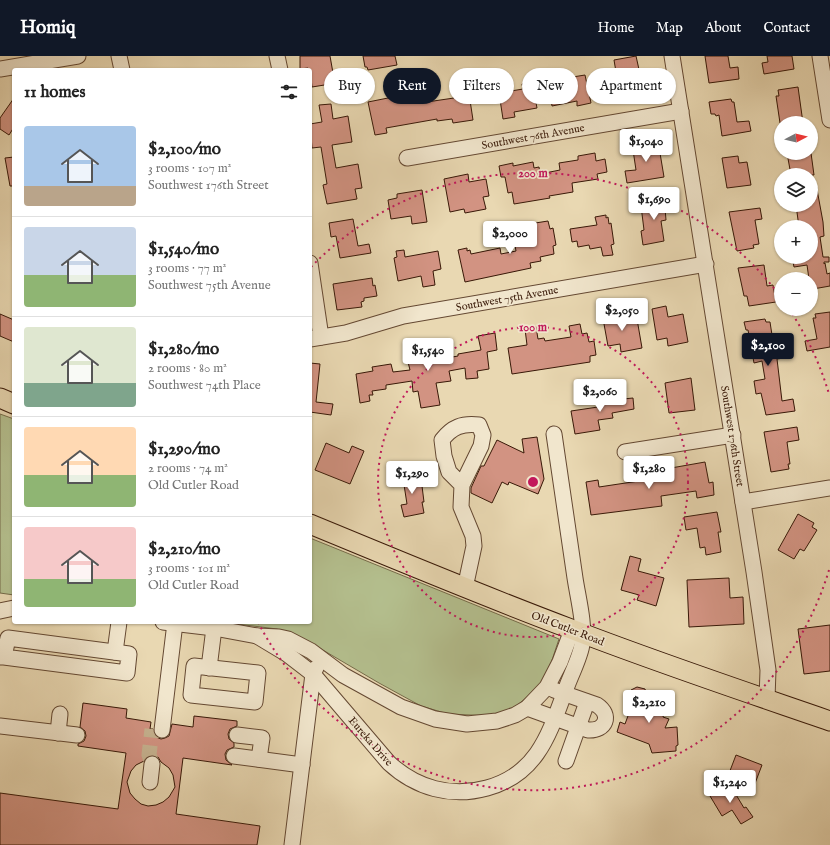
<!DOCTYPE html>
<html lang="en">
<head>
<meta charset="utf-8">
<style>
  :root { --surface:#fff; --page:#f2f2f2; --text:#222; --muted:#767676; --line:#e0e0e0; --accent:#111827 }
  body { margin:0; font-family:"IM FELL English",serif; background:var(--page); color:var(--text); height:100vh; display:flex; flex-direction:column; font-size:15px; white-space:nowrap }
  * { box-sizing:border-box; margin:0 }
  p { font-size:13px; color:var(--muted) }
  .icon { flex:none; width:22px; height:22px; fill:none; stroke:currentColor; stroke-width:2; stroke-linecap:round; stroke-linejoin:round }
  .map { position:relative; flex:1; overflow:hidden }
  .sheet { position:absolute; left:12px; top:12px; width:300px; height:556px; display:flex; flex-direction:column; background:var(--surface); border-radius:4px; box-shadow:0 1px 3px #0004 }
  .sheet>* { flex:none }
  .hud { position:absolute; left:324px; top:12px; width:380px; height:36px; display:flex; gap:8px }
  .needle { width:26px; rotate:83deg }
  .buttons { position:absolute; left:774px; top:60px; display:grid; gap:8px }
  .buttons a { display:grid; place-items:center; width:44px; height:44px; border-radius:50%; background:var(--surface); box-shadow:0 1px 3px #0004; font-size:20px }
  .price { position:absolute; translate:-50% -34px; padding:0 9px; border-radius:4px; background:#fff; color:#222; font-size:13px; line-height:26px; filter:drop-shadow(0 1px 2px #0008) }
  .price::after { content:''; position:absolute; left:50%; top:24px; width:12px; height:9px; margin-left:-6px; background:inherit; clip-path:polygon(0 0,100% 0,50% 100%) }
  .price.current { background:var(--accent); color:#fff }
  ul { padding:0; list-style:none }
  li { display:flex; align-items:center; gap:12px; height:100px; padding:0 12px }
  li+li { border-top:1px solid var(--line) }
  li span { display:grid; place-items:center; flex:none; width:112px; height:80px; border-radius:4px; color:#555 }
  li>.icon { margin-inline-start:auto }
  span .icon { width:48px; height:48px; fill:#fffc; stroke-width:1 }
  li b { font-size:17px }
  h2 { display:flex; justify-content:space-between; align-items:center; height:48px; padding:0 12px; font-size:17px }
  .pill { padding:0 14px; border-radius:18px; background:var(--surface); box-shadow:0 1px 3px #0004; font-size:14px; line-height:36px }
  .pill.current { background:var(--accent); color:#fff }
  header { display:flex; align-items:center; gap:24px; box-sizing:border-box; height:56px; padding:0 20px; background:var(--accent); color:#fff }
  header strong { font-size:19px }
  nav { display:flex; gap:22px; margin-inline-start:auto; font-size:14px }
  .map>svg:first-child { display:block }
  .green { fill:#b4bf8e; stroke:#766c4a }
  .building { fill:#d29382; stroke:#381807; fill-rule:evenodd }
  .lines { fill:none; stroke-linecap:round; stroke-linejoin:round }
  .minor-tunnel { stroke:#c6b290; stroke-width:15; stroke-dasharray:15 8; stroke-linecap:butt }
  .minor-casing { stroke:#644832; stroke-width:17 }
  .major-casing { stroke:#381807; stroke-width:21 }
  .minor { stroke:#f1e6cd; stroke-width:15 }
  .major { stroke:#e9d8b2; stroke-width:19 }
  .ring { fill:none; stroke:#c2185b; stroke-width:2; stroke-dasharray:2 4 }
  .labels { text-anchor:middle; stroke-width:3.5; stroke-linejoin:round; paint-order:stroke }
  .street-label { font-size:11px; fill:#381807; stroke:#f1e6cd }
  .centre { fill:#c2185b; stroke:#f1e6cd; stroke-width:2 }
  .ring-label { font-size:12px; text-anchor:middle; font-weight:bold; fill:#c2185b; stroke:#f1e6cd; stroke-width:3.5; stroke-linejoin:round; paint-order:stroke }
</style>
</head>
<body>
<header>
<strong>Homiq</strong>
<nav><a>Home</a><a>Map</a><a>About</a><a>Contact</a></nav>
</header>
<div class="map">
<svg width="830" height="789" viewBox="0 0 830 789">
  <rect width="100%" height="100%" fill="#e9d8b2"/>
  <filter id="stains"><feTurbulence type="fractalNoise" baseFrequency=".005" numOctaves="4"/><feColorMatrix values="0 0 0 0 .2 0 0 0 0 .09 0 0 0 0 .02 0 0 0 .5 -.17"/></filter>
  <radialGradient id="worn" r=".72"><stop offset=".6" stop-color="#630" stop-opacity="0"/><stop offset="1" stop-color="#630" stop-opacity=".3"/></radialGradient>
  <g class="green">
    <polygon points="0,358 14,363 14,539 0,537"/>
    <polygon points="310,482 559,583 546,622 533,636 515,651 495,660 448,658 421,650 379,627 316,590 277,573 221,566 310,566"/>
  </g>
  <g class="building">
    <polygon points="300,0 330,0 333,17 341,16 343,26 312,31 310,14 309,14 308,12 300,13"/>
    <polygon points="363,0 395,0 397,9 368,14 367,11 365,11"/>
    <polygon points="636,0 640,18 647,17 650,34 620,40 614,4"/>
    <polygon points="705,0 728,0 730,12 738,11 739,23 709,27"/>
    <polygon points="767,0 792,0 794,13 764,18 762,7 768,6"/>
    <polygon points="585,19 591,47 577,50 577,45 552,50 548,25"/>
    <polygon points="532,26 537,52 514,56 515,61 503,63 499,37 523,33 522,28"/>
    <polygon points="468,31 473,64 453,67 452,63 437,65 437,63 386,72 387,77 375,79 368,46 418,36 420,47 454,42 453,34"/>
    <polygon points="798,31 803,67 780,67 776,40 779,40 778,34"/>
    <polygon points="14,42 14,71 9,79 0,73 0,62"/>
    <polygon points="731,43 732,46 734,46 737,66 749,65 751,75 722,80 719,59 716,60 715,58 711,58 709,46"/>
    <polygon points="331,48 333,63 348,60 352,86 332,89 336,112 358,108 362,132 355,133 357,143 327,148 323,129 327,128 321,91 312,92 310,68 322,66 319,49"/>
    <polygon points="658,85 664,121 627,127 625,115 636,114 633,94 639,93 638,88"/>
    <polygon points="595,97 596,105 605,103 607,116 597,118 598,123 572,127 573,136 549,140 550,142 514,148 512,136 508,137 505,121 501,121 499,110 513,107 513,110 533,106 534,112 539,111 540,118 560,114 559,107 578,104 578,100"/>
    <polygon points="787,97 811,97 814,119 791,119"/>
    <polygon points="738,100 739,107 747,106 751,129 727,132 722,102"/>
    <polygon points="14,101 14,130 10,130 5,102"/>
    <polygon points="468,118 469,126 486,123 489,140 483,141 486,153 465,157 464,153 450,156 444,123"/>
    <polygon points="811,128 816,128 823,166 824,180 820,181 823,201 829,201 829,206 824,206 824,208 825,207 827,218 830,217 830,230 813,233 812,230 811,230 811,223 809,223 807,209 794,211 792,201 811,201 811,171 799,171 796,149 811,149"/>
    <polygon points="422,134 427,166 412,168 411,160 391,163 388,144 397,142 397,138"/>
    <polygon points="666,141 667,151 665,152 666,164 661,165 664,185 643,189 641,175 644,174 641,150 653,148 652,143"/>
    <polygon points="760,152 762,163 755,164 759,188 753,189 754,192 737,195 729,156"/>
    <polygon points="606,159 606,162 608,161 609,168 611,167 614,188 611,189 613,199 603,200 601,191 590,193 589,189 578,191 577,185 572,186 570,173 597,169 595,161"/>
    <polygon points="353,163 358,190 369,188 371,197 340,202 336,180 331,181 329,167"/>
    <polygon points="548,165 550,173 553,172 556,189 553,190 554,198 540,201 541,205 530,207 531,212 465,226 458,194 467,192 467,195 470,194 471,198 500,192 501,198 516,195 514,184 532,181 529,168"/>
    <polygon points="404,194 405,201 438,195 441,213 433,215 435,229 423,231 421,220 398,225 394,202 397,201 396,195"/>
    <polygon points="764,209 767,230 773,229 776,246 749,250 747,240 744,240 738,212"/>
    <polygon points="372,222 373,230 375,229 377,240 364,242 364,245 361,246 362,251 337,254 333,228"/>
    <polygon points="666,250 668,261 683,258 688,286 668,290 667,282 657,284 652,253"/>
    <polygon points="619,255 621,266 637,263 642,292 621,296 620,288 608,290 602,257"/>
    <polygon points="830,256 830,291 807,295 805,285 817,283 813,262 816,262 815,258"/>
    <polygon points="0,258 14,264 14,286 0,280"/>
    <polygon points="765,263 766,266 770,266 774,292 782,291 784,302 777,303 782,345 793,343 795,355 766,359 761,337 756,338 754,325 765,323 762,305 754,307 748,274 746,274 744,266"/>
    <polygon points="580,268 582,278 587,277 589,286 594,285 596,299 590,300 590,306 512,318 508,292 527,289 525,273 536,271 538,283 544,282 545,285 571,281 569,270"/>
    <polygon points="495,277 497,294 487,296 489,313 477,315 478,322 466,323 465,312 449,315 451,325 436,327 440,349 421,352 418,335 413,336 412,325 386,329 386,333 372,335 373,339 369,339 370,345 360,347 356,318 373,315 372,311 391,308 393,316 410,314 408,306 425,303 422,289 439,286 441,303 458,300 458,298 481,294 478,280"/>
    <polygon points="310,307 320,308 316,346 333,348 331,359 310,356"/>
    <polygon points="691,322 695,354 669,357 665,327"/>
    <polygon points="622,338 623,343 633,342 634,353 612,357 613,362 598,364 600,374 575,378 571,355 598,351 597,342"/>
    <polygon points="797,371 799,384 787,386 790,408 788,408 789,413 771,416 764,376"/>
    <polygon points="537,381 544,423 538,438 509,426 508,429 502,426 492,447 471,437 471,432 481,410 484,410 497,384 524,397 522,383"/>
    <polygon points="326,387 349,397 352,390 364,395 350,428 315,414"/>
    <polygon points="705,406 709,427 713,426 714,439 697,442 696,435 661,440 662,450 591,459 586,426 598,424 599,431 672,420 671,412"/>
    <polygon points="415,413 418,430 422,430 424,446 422,446 424,457 404,461 401,449 407,448 402,416"/>
    <polygon points="717,456 721,476 718,476 721,496 706,499 705,491 700,492 697,472 686,474 684,461"/>
    <polygon points="798,458 814,467 812,471 817,474 804,495 800,493 794,503 778,494"/>
    <polygon points="630,500 641,503 638,515 664,522 656,550 637,544 639,539 621,534"/>
    <polygon points="729,522 730,542 743,541 744,568 689,571 687,524"/>
    <polygon points="830,569 830,615 804,618 798,573"/>
    <polygon points="637,631 645,633 648,642 660,646 657,654 664,657 663,661 669,663 665,672 677,671 678,689 676,690 676,695 652,697 649,688 617,676 620,666 625,668 632,649 628,641 631,634"/>
    <path d="M83,647L127,653L126,662L151,666L150,673H153L154,677L156,681L161,683L165,682L169,680L172,668L193,671L194,660L237,665V670L230,673L228,678L229,683L234,687V691L227,694L225,698L226,704L232,709L183,702L176,758L260,770L257,789H0V737L118,753L126,697L78,690V688L84,685L86,680L85,675L80,671ZM153,699L158,701L161,706L169,712L173,719L175,731L169,741L163,746L156,749L148,750L141,748L135,743L130,737L127,726L131,715L136,709L144,705L148,700Z"/>
    <polygon points="736,699 762,709 754,730 728,720"/>
    <polygon points="729,727 744,752 746,751 753,761 741,768 732,754 722,760 710,740"/>
  </g>
  <g class="lines">
    <polyline class="minor-tunnel" points="151,704 149,699 152,673"/>
    <defs>
      <g id="minor">
        <polyline points="119,0 122,14"/>
        <polyline points="277,0 280,14"/>
        <polyline points="672,0 754,516 768,614 767,643"/>
        <polyline points="820,0 830,64"/>
        <polyline points="0,13 78,0"/>
        <polyline points="407,102 681,55"/>
        <polyline points="310,207 321,281"/>
        <polyline points="310,283 346,277 403,260 706,208"/>
        <polyline points="625,396 733,379"/>
        <path d="M462,429L449,416L444,400L442,384C452,371 462,367 479,369L483,379L481,390L462,429L461,451L473,480L474,490L465,532"/>
        <polyline points="743,446 830,432"/>
        <polyline points="0,555 14,552"/>
        <polyline points="163,566 214,572 257,580 279,581 288,583 311,595 343,619 401,651 435,663 467,668 497,665 515,659 527,652 547,631 560,606 572,574"/>
        <path d="M257,580L287,598L313,618L389,707C416,732 451,742 487,732C539,718 550,675 567,630C571,619 581,599 582,588C585,568 578,542 575,522C568,474 561,426 554,378"/>
        <polyline points="115,596 119,566"/>
        <polyline points="0,601 4,601 127,617 129,598 8,582 4,601"/>
        <polygon points="194,610 258,617 255,646 191,639"/>
        <polyline points="209,612 214,572"/>
        <path d="M527,652L588,674C606,675 612,659 597,649L554,634"/>
        <polyline points="0,670 77,679"/>
        <polyline points="162,674 175,567"/>
        <polyline points="58,677 60,658"/>
        <polyline points="237,679 262,682 259,703"/>
        <polyline points="234,700 302,709"/>
        <polyline points="566,705 587,646"/>
        <polyline points="150,726 152,708"/>
        <polyline points="292,789 313,618 316,612"/>
      </g>
      <g id="major">
        <polyline points="0,342 14,348"/>
        <path d="M310,468C397,504 483,540 571,573C656,606 743,635 830,665"/>
      </g>
    </defs>
    <use href="#minor" class="minor-casing"/>
    <use href="#major" class="major-casing"/>
    <use href="#minor" class="minor"/>
    <use href="#major" class="major"/>
  </g>
  <g class="ring">
    <circle cx="533" cy="426" r="155"/>
    <path d="M829 514A309 309 0 0 1 258 566M311 211A309 309 0 0 1 780 240M789 253A309 309 0 0 1 829 338"/>
  </g>
  <g class="labels">
    <g class="street-label">
      <text transform="translate(533 80) rotate(-10)" y="4">Southwest 76th Avenue</text>
      <text transform="translate(507 242) rotate(-10)" y="4">Southwest 75th Avenue</text>
      <text transform="translate(733 380) rotate(81)" y="4">Southwest 176th Street</text>
      <text transform="translate(568 572) rotate(21)" y="4">Old Cutler Road</text>
      <text transform="translate(371 685) rotate(49)" y="4">Eureka Drive</text>
    </g>
  </g>
  <circle cx="533" cy="426" r="6" class="centre"/>
  <g class="ring-label">
    <text x="533" y="121">200 m</text>
    <text x="533" y="275">100 m</text>
  </g>
  <rect width="100%" height="100%" filter="url(#stains)"/>
  <rect width="100%" height="100%" fill="url(#worn)"/>
</svg>
<div class="buttons">
<a><svg class="needle" viewBox="-14 -14 28 28"><path d="M0-13l5 13h-10z" fill="#e53935"/><path d="M0 13l5-13h-10z" fill="#767676"/></svg></a>
<a><svg class="icon" aria-label="layers" viewBox="0 0 24 24"><path d="M12 4l9 5-9 5-9-5zM3 14l9 5 9-5"/></svg></a>
<a>+</a>
<a>−</a>
</div>
<b class="price" style="left:646px;top:107px">$1,040</b>
<b class="price" style="left:654px;top:165px">$1,690</b>
<b class="price" style="left:510px;top:199px">$2,000</b>
<b class="price" style="left:622px;top:276px">$2,050</b>
<b class="price current" style="left:768px;top:311px">$2,100</b>
<b class="price" style="left:428px;top:316px">$1,540</b>
<b class="price" style="left:600px;top:357px">$2,060</b>
<b class="price" style="left:649px;top:434px">$1,280</b>
<b class="price" style="left:412px;top:439px">$1,290</b>
<b class="price" style="left:649px;top:668px">$2,210</b>
<b class="price" style="left:730px;top:748px">$1,240</b>
<div class="hud">
<a class="pill">Buy</a>
<a class="pill current">Rent</a>
<a class="pill">Filters</a>
<a class="pill">New</a>
<a class="pill">Apartment</a>
</div>
<section class="sheet">
<h2>11 homes<svg class="icon" aria-label="filters" viewBox="0 0 24 24"><path d="M4 7h16M4 17h16"/><circle cx="9" cy="7" r="2"/><circle cx="15" cy="17" r="2"/></svg></h2>
<ul>
<li><span style="background:linear-gradient(#a9c7e8 75%,#b9a48a 0)"><svg class="icon" aria-label="home" viewBox="0 0 24 24"><path d="M3 11l9-7 9 7M6 9v11h12V9"/></svg></span><div><b>$2,100/mo</b><p>3 rooms · 107 m²</p><p>Southwest 176th Street</p></div></li>
<li><span style="background:linear-gradient(#c9d6e8 60%,#8fb573 0)"><svg class="icon" aria-label="home" viewBox="0 0 24 24"><path d="M3 11l9-7 9 7M6 9v11h12V9"/></svg></span><div><b>$1,540/mo</b><p>3 rooms · 77 m²</p><p>Southwest 75th Avenue</p></div></li>
<li><span style="background:linear-gradient(#dfe7d0 70%,#7fa58c 0)"><svg class="icon" aria-label="home" viewBox="0 0 24 24"><path d="M3 11l9-7 9 7M6 9v11h12V9"/></svg></span><div><b>$1,280/mo</b><p>2 rooms · 80 m²</p><p>Southwest 74th Place</p></div></li>
<li><span style="background:linear-gradient(#ffd9b3 60%,#8fb573 0)"><svg class="icon" aria-label="home" viewBox="0 0 24 24"><path d="M3 11l9-7 9 7M6 9v11h12V9"/></svg></span><div><b>$1,290/mo</b><p>2 rooms · 74 m²</p><p>Old Cutler Road</p></div></li>
<li><span style="background:linear-gradient(#f6c9c9 65%,#8fb573 0)"><svg class="icon" aria-label="home" viewBox="0 0 24 24"><path d="M3 11l9-7 9 7M6 9v11h12V9"/></svg></span><div><b>$2,210/mo</b><p>3 rooms · 101 m²</p><p>Old Cutler Road</p></div></li>
</ul>
</section>
</div>
</body>
</html>
